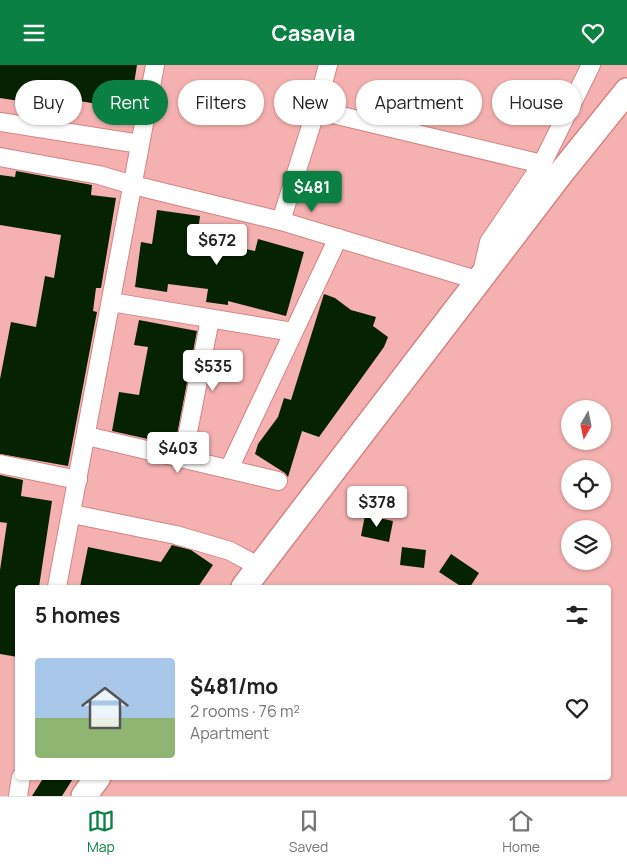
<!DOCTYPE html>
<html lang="en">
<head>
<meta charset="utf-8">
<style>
  :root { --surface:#fff; --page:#f2f2f2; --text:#222; --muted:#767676; --line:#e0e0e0; --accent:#0b8043 }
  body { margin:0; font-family:Manrope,sans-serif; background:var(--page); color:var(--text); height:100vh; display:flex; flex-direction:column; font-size:19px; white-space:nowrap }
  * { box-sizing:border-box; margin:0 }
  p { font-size:16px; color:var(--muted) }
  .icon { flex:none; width:28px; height:28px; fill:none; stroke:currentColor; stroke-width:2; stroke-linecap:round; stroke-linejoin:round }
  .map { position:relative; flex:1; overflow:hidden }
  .details { position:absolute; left:15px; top:520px; width:596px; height:195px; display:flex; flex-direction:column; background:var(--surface); border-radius:5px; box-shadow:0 1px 4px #0004 }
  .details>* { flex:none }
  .hud { position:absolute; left:15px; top:15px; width:598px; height:45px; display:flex; gap:10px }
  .needle { width:32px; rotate:189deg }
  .tools { position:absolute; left:561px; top:335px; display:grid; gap:10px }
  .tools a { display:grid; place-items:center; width:50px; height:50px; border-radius:50%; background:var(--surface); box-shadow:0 1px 4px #0004; font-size:25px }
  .price { position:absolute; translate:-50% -42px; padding:0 11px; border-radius:5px; background:#fff; color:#222; font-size:16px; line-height:32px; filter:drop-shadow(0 1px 2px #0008) }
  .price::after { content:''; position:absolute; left:50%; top:30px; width:15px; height:11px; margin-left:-8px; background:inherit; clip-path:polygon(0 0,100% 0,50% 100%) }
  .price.selected { background:var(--accent); color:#fff }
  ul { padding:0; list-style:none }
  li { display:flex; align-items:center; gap:15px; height:125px; padding:0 20px }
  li+li { border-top:1px solid var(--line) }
  li span { display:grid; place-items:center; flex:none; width:140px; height:100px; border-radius:5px; color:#555 }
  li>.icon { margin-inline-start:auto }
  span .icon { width:60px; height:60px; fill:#fffc; stroke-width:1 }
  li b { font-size:21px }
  h2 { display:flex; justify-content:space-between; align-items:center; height:60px; padding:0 20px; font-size:21px }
  .chip { padding:0 18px; border-radius:22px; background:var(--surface); box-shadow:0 1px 4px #0004; font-size:18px; line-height:45px }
  .chip.selected { background:var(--accent); color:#fff }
  header { display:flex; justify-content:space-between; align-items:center; height:65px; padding:0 20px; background:var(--accent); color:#fff; font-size:22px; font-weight:700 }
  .menu { display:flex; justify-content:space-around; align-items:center; height:70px; border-top:1px solid var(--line); background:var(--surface); font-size:14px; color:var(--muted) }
  .menu a { display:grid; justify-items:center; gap:2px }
  .menu .selected { color:var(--accent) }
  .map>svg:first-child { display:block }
  .building { fill:#052300 }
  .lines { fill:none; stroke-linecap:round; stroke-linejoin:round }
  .minor-casing { stroke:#d48484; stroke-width:20 }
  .secondary-casing { stroke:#d48484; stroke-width:28 }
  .minor { stroke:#fff; stroke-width:18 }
  .secondary { stroke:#fff; stroke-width:25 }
</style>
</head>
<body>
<header><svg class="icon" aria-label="menu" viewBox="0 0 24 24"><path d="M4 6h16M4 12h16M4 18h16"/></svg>Casavia<svg class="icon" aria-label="heart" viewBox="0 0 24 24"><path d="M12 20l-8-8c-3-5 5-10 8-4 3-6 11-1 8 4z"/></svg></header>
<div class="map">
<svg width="627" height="731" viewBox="0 0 627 731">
  <rect width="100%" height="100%" fill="#f5b1b0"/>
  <g class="building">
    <polygon points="0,0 137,0 128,57 109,53 111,41 79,36 77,49 51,45 52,41 0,33"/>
    <polygon points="16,106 92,120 91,130 116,133 101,223 96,223 93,246 97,247 68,401 0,389 0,314 11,257 36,262 45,211 54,213 61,170 0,160 0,110 15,112"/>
    <polygon points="157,145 200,151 197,174 255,186 258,174 304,187 286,251 228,236 228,240 206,237 208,224 168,219 167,227 135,222 141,177 152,179"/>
    <polygon points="324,229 335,233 351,245 376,252 373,261 388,272 384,282 319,372 302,366 288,412 285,408 255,389 258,379 278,352 284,333 291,335"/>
    <polygon points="139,255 197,266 175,380 112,366 119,327 139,330 148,282 134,280"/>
    <polygon points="0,410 23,415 21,431 52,436 39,522 18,522 18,592 0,589 0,505 7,458 0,457"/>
    <polygon points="365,450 393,456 389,477 361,471"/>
    <polygon points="172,480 191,485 213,500 198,522 80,522 88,482 161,497"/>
    <polygon points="402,482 426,485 424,503 400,500"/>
    <polygon points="451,489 479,508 470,522 462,522 439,507"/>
    <polygon points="44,712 74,712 62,731 32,731"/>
  </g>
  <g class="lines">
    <defs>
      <g id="minor">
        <polyline points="316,45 542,99"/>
        <polyline points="0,57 140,79"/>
        <polyline points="0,92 99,110 133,120 281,156 480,216 489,177 542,99 591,0"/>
        <polyline points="281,156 316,45 328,0"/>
        <polyline points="111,237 293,267"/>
        <polyline points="87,371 278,416"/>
        <polyline points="183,393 210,254"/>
        <polyline points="0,399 78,415"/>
        <polyline points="229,404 338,173"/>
        <polyline points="72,449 176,470 230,486 260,502"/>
        <polyline points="57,522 155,0"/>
        <polyline points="18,731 21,712"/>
      </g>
      <g id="secondary">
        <polyline points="244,522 561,108 627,26"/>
        <polyline points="84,731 98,712"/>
      </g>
    </defs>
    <use href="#minor" class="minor-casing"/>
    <use href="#secondary" class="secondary-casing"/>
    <use href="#minor" class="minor"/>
    <use href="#secondary" class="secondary"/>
  </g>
</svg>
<div class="tools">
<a><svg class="needle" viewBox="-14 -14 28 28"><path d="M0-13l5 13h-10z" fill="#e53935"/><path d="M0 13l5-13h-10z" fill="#767676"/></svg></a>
<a><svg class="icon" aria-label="locate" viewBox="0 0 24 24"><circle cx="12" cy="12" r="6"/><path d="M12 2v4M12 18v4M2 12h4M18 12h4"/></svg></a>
<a><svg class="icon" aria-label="layers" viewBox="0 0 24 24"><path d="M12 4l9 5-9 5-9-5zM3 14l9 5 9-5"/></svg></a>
</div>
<b class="price selected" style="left:312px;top:148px">$481</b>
<b class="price" style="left:217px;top:201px">$672</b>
<b class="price" style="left:213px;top:327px">$535</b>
<b class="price" style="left:178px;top:409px">$403</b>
<b class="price" style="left:377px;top:463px">$378</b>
<div class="hud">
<a class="chip">Buy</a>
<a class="chip selected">Rent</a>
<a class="chip">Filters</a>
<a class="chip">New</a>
<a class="chip">Apartment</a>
<a class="chip">House</a>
</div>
<section class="details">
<h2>5 homes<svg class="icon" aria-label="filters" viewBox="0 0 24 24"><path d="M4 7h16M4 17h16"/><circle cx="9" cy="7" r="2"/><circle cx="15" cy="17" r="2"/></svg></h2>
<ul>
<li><span style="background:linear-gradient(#a9c7e8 60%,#8fb573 0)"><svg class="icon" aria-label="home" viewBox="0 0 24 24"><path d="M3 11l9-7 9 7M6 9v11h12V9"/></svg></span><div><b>$481/mo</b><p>2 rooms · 76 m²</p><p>Apartment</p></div><svg class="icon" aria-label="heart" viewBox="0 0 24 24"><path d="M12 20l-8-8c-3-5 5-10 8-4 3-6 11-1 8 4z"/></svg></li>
</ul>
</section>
</div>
<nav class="menu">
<a class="selected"><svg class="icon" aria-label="map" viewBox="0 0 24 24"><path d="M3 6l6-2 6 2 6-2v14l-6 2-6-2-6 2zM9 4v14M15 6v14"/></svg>Map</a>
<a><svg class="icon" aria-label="saved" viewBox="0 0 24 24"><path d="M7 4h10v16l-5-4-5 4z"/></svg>Saved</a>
<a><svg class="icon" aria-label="home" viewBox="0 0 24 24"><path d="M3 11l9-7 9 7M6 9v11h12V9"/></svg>Home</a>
</nav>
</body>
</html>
